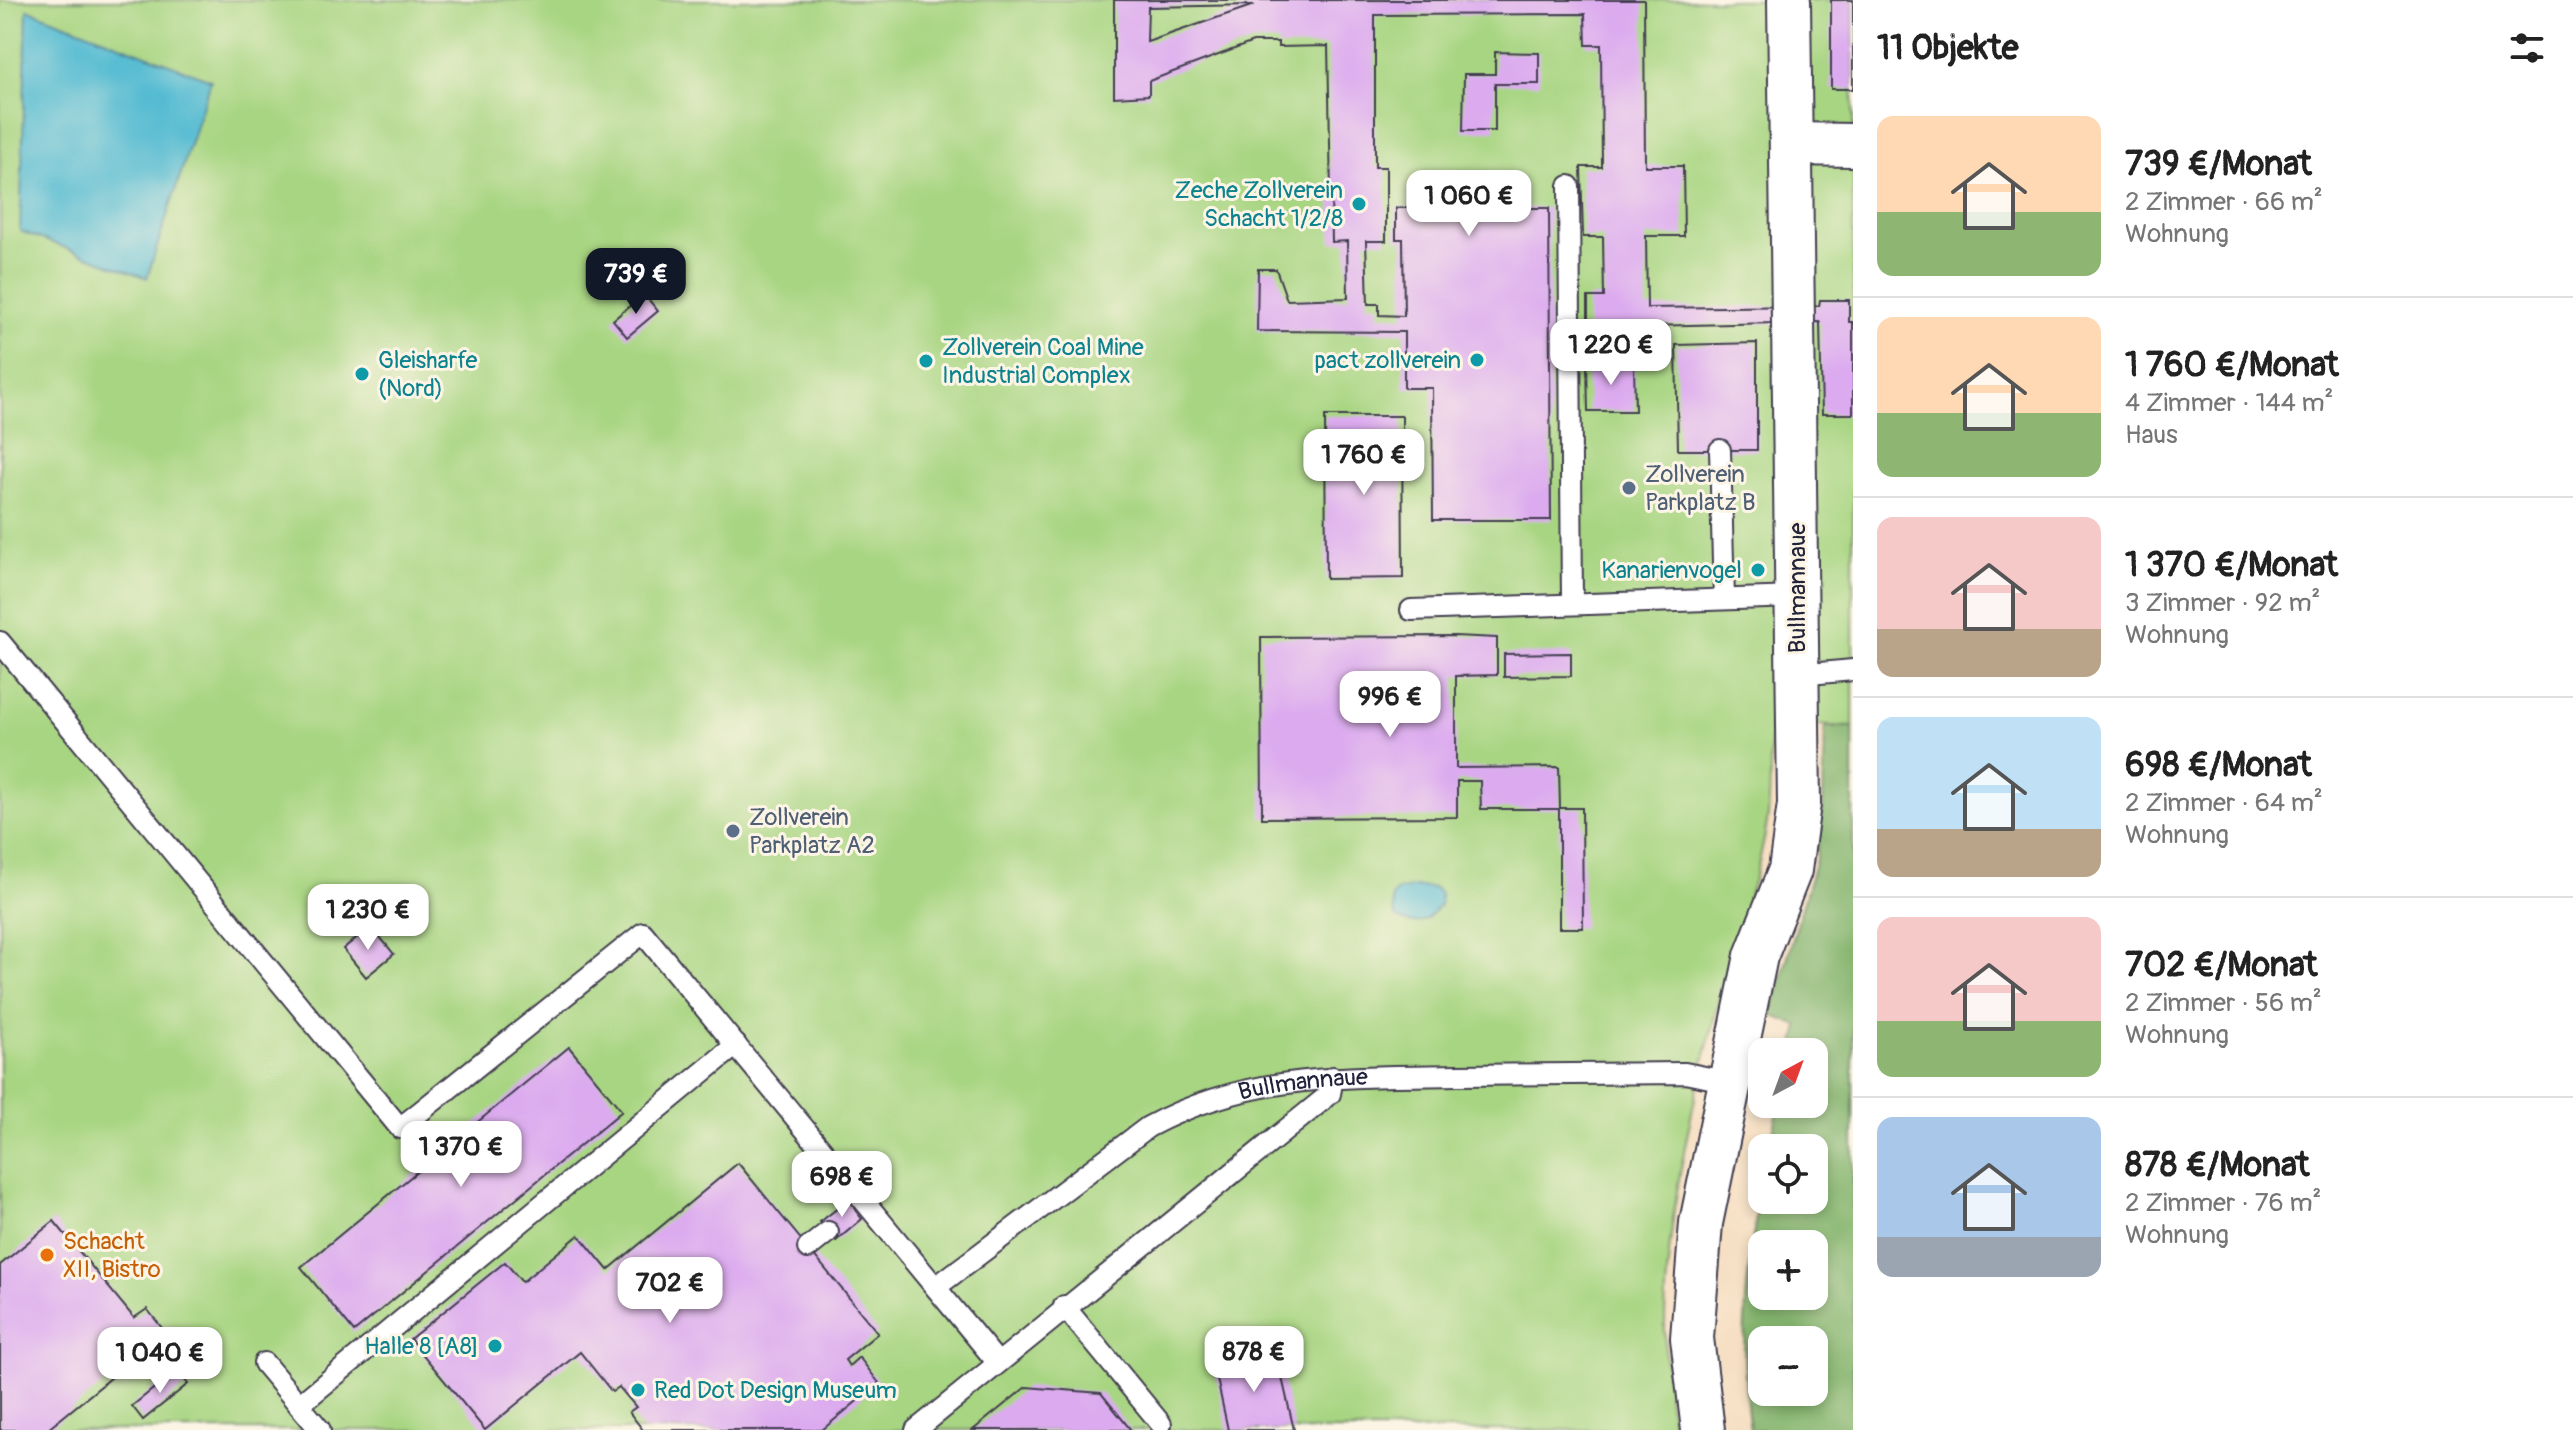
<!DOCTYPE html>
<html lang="de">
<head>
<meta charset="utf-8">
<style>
  :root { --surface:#fff; --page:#f6f6f6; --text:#222; --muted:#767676; --line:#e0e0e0; --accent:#111827 }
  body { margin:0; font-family:Pangolin,sans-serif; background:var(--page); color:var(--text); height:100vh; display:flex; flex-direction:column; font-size:30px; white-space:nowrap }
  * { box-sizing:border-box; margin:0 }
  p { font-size:26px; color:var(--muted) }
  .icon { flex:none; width:44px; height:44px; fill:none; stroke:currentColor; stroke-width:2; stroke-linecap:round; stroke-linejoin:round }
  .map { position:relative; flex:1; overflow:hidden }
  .sheet { display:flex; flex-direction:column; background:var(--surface); width:720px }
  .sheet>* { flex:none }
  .needle { width:52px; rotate:41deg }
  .buttons { position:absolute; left:1748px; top:1038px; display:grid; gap:16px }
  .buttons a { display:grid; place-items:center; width:80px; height:80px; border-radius:16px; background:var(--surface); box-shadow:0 4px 12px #0003; font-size:40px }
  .price { position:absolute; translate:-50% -68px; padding:0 18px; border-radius:16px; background:#fff; color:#222; font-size:26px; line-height:52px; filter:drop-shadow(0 2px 4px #0008) }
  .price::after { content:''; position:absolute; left:50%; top:48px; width:24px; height:18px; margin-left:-12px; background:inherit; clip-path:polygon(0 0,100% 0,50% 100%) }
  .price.active { background:var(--accent); color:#fff }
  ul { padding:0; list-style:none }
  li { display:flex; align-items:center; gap:24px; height:200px; padding:0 24px }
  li+li { border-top:2px solid var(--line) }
  li span { display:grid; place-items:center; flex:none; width:224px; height:160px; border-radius:16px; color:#555 }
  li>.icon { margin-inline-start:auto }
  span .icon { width:96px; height:96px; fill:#fffc; stroke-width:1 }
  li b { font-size:34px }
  h2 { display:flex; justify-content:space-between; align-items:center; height:96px; padding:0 24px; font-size:34px }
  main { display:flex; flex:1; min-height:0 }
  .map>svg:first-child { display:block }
  .green { fill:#a8d582; stroke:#657c5e; stroke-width:2 }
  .forest { fill:#86b670; stroke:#546c56; stroke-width:2; fill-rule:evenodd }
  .water { fill:#55bbd2; stroke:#3c6e86; stroke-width:2 }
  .building { fill:#dcabef; fill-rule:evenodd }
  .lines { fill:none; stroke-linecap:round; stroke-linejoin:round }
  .lane-casing { stroke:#423e4f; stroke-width:24 }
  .street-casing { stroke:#423e4f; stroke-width:46 }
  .lane { stroke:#fff; stroke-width:20 }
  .street { stroke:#fff; stroke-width:42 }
  .culture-dot { fill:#0f9aa8; stroke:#fcf5e5; stroke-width:3 }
  .service-dot { fill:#5c6f8a; stroke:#fcf5e5; stroke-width:3 }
  .food-dot { fill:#e8710a; stroke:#fcf5e5; stroke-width:3 }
  .labels { text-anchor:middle; stroke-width:6; stroke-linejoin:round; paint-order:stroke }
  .culture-label { font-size:24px; fill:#0d838f; stroke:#fcf5e5; text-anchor:end }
  .service-label { font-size:24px; fill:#4e5e75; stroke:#fcf5e5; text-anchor:start }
  .street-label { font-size:24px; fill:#22223b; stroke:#fcf5e5 }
  .food-label { font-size:24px; fill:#c56008; stroke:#fcf5e5; text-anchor:start }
</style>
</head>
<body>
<main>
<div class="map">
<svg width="1853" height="1430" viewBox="0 0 1853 1430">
  <rect width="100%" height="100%" fill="#fcf5e5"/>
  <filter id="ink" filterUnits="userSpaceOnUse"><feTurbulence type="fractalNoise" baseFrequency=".0125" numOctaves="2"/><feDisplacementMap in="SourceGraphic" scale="16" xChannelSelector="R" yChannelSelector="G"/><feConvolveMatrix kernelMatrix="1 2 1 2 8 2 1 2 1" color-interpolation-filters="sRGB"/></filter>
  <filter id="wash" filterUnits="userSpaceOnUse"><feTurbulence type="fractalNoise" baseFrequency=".006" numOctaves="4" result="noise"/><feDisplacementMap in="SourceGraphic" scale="32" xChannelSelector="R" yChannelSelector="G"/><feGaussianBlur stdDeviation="1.8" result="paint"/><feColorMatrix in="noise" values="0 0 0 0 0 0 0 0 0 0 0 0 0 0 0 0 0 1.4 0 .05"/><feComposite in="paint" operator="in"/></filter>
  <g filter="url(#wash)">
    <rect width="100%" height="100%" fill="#f6dfc3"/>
    <path class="green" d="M0,0H1853V727L1770,723C1770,753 1771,785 1768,815C1762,866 1742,912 1729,961C1691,1107 1646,1280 1673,1430H0Z"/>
    <path class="forest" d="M1825,727H1853V1430H1750C1738,1348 1746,1265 1762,1184V1200H1814V1148H1769L1780,1104H1814V1052H1793L1799,1026L1771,1015L1816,859L1823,805ZM1762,1244H1814V1296H1762ZM1762,1340H1814V1392H1762Z"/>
    <g class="water">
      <polygon points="27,9 211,80 147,278 20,231"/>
      <path d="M1415,887L1435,888L1440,894V905C1427,922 1415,929 1395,917L1392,897L1397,891Z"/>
    </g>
    <g id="blocks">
      <g class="building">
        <path d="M1114,0H1644L1645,166H1683L1684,236H1646L1647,308L1819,306L1820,300H1849V322H1853V414H1822L1820,322L1646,326L1647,334H1588V297H1604L1603,237H1583L1581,167H1602L1601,45H1586L1585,14L1375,15V167H1386V241H1366L1368,304H1379V315L1404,316L1403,239H1396V208H1549L1551,520H1433L1432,388H1404V332L1257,331L1258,269H1276L1287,300L1348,298L1347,241L1332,242L1328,46L1278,47V42H1253L1149,81V95L1114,97ZM1254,5L1147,42L1148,7Z"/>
        <rect x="1831" y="0" width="22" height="89"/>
        <polygon points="1495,52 1539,53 1539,84 1495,84 1495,131 1463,131 1464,74 1495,74"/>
        <polygon points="644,294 658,311 627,337 613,320"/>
        <polygon points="1757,343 1757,450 1678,450 1676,345"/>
        <polygon points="1587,363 1634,363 1635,411 1588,411"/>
        <polygon points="1325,416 1402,416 1403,578 1326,579"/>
        <polygon points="1455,636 1497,638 1497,675 1456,676 1456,768 1559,767 1560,808 1582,808 1583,928 1559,928 1559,809 1481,809 1480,781 1457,781 1457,817 1262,818 1261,637"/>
        <polygon points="1571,653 1571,676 1504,677 1504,654"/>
        <polygon points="371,926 394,954 366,977 343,949"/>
        <polygon points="569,1047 622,1111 354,1332 301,1267"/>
        <polygon points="738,1163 878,1333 845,1360 849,1366 859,1357 879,1383 822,1430 643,1430 629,1412 636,1407 619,1387 612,1392 580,1352 485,1430 410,1339 505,1262 522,1282 579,1235 608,1270"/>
        <polygon points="857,1193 855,1210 862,1219 836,1241 820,1222"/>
        <polygon points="54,1221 134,1318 147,1309 166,1333 47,1430 0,1430 0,1265"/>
        <polygon points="1276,1351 1294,1430 1228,1430 1214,1365"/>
        <polygon points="177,1370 188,1384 143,1420 132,1406"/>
        <polygon points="1026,1387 1101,1393 1131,1430 973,1430"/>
      </g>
    </g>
  </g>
  <g filter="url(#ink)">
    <use href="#blocks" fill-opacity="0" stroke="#423e4f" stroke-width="2"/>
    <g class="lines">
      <defs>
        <g id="lane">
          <polyline points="1569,186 1572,603"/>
          <polyline points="1720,450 1724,599"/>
          <polyline points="1411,610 1797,597"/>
          <polyline points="0,642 400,1128 643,933 997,1362"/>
          <polyline points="1798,675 1853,670"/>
          <polyline points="808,1248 828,1232"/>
          <path id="s1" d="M936,1287L1148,1127C1249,1073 1347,1077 1458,1075C1533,1075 1609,1074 1685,1073L1730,1082"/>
          <polyline points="1064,1306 1161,1424"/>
          <polyline points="264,1363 320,1430"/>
          <polyline points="299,1405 736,1045"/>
          <polyline points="916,1430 1330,1094 1333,1077"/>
        </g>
        <g id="street">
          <polyline points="1792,144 1853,145"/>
          <polyline points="1703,1430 1692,1338 1701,1223 1756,956 1790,870 1799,804 1789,0"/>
        </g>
      </defs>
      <use href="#lane" class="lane-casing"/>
      <use href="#street" class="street-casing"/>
      <use href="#lane" class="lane"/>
      <use href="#street" class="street"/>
    </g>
  </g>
  <g class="culture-dot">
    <circle cx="1359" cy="204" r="8"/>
    <circle cx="1477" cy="360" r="8"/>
    <circle cx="926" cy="361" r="8"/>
    <circle cx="362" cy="374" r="8"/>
    <circle cx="1758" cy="570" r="8"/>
    <circle cx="495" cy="1346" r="8"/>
    <circle cx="638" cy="1390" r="8"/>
  </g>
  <g class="service-dot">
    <circle cx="1629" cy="488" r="8"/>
    <circle cx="733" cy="831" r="8"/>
  </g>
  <circle class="food-dot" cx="47" cy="1255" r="8"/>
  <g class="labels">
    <g class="culture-label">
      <text x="1343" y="198">Zeche Zollverein<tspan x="1343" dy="28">Schacht 1/2/8</tspan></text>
      <text x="942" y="355" text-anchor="start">Zollverein Coal Mine<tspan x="942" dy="28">Industrial Complex</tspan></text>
      <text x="378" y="368" text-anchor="start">Gleisharfe<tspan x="378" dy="28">(Nord)</tspan></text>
      <text x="1461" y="368">pact zollverein</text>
      <text x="1742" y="578">Kanarienvogel</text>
      <text x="479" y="1354">Halle 8 [A8]</text>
      <text x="654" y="1398" text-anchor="start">Red Dot Design Museum</text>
    </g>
    <g class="service-label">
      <text x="1645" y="482">Zollverein<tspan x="1645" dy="28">Parkplatz B</tspan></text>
      <text x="749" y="825">Zollverein<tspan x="749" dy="28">Parkplatz A2</tspan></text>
    </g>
    <g class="street-label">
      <text transform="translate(1797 588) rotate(-90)" y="8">Bullmannaue</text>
      <text dy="8" stroke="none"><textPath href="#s1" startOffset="428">Bullmannaue</textPath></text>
    </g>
    <g class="food-label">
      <text x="63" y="1249">Schacht<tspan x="63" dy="28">XII, Bistro</tspan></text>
    </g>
  </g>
</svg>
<div class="buttons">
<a><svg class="needle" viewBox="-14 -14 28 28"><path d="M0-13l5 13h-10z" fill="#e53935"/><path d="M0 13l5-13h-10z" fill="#767676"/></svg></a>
<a><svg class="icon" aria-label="locate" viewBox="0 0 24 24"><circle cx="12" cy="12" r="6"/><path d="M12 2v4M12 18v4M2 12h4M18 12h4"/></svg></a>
<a>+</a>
<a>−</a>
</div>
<b class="price" style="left:1469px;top:238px">1 060 €</b>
<b class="price active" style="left:636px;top:316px">739 €</b>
<b class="price" style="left:1611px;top:387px">1 220 €</b>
<b class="price" style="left:1364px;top:497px">1 760 €</b>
<b class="price" style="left:1390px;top:739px">996 €</b>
<b class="price" style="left:368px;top:952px">1 230 €</b>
<b class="price" style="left:461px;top:1189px">1 370 €</b>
<b class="price" style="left:842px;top:1219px">698 €</b>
<b class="price" style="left:670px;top:1325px">702 €</b>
<b class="price" style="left:1254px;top:1394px">878 €</b>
<b class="price" style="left:160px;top:1395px">1 040 €</b>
</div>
<section class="sheet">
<h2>11 Objekte<svg class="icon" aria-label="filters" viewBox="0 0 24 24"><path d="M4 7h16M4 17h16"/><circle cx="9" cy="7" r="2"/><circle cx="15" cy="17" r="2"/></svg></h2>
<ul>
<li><span style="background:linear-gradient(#ffd9b3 60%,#8fb573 0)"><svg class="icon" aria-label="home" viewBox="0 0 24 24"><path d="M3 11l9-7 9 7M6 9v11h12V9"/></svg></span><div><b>739 €/Monat</b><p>2 Zimmer · 66 m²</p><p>Wohnung</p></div></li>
<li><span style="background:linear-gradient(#ffd9b3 60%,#8fb573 0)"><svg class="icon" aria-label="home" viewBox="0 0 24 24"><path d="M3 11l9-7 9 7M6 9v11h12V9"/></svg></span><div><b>1 760 €/Monat</b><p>4 Zimmer · 144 m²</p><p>Haus</p></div></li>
<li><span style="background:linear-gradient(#f6c9c9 70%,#b9a48a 0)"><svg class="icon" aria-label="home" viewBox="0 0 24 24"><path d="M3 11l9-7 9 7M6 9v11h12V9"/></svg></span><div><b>1 370 €/Monat</b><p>3 Zimmer · 92 m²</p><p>Wohnung</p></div></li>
<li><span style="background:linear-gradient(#bfe0f5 70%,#b9a48a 0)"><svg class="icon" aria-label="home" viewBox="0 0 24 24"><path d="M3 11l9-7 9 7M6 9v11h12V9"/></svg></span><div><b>698 €/Monat</b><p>2 Zimmer · 64 m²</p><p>Wohnung</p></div></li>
<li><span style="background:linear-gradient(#f6c9c9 65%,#8fb573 0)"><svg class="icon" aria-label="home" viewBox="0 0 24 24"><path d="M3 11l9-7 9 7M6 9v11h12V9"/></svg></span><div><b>702 €/Monat</b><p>2 Zimmer · 56 m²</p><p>Wohnung</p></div></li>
<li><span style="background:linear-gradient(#a9c7e8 75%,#9aa5b1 0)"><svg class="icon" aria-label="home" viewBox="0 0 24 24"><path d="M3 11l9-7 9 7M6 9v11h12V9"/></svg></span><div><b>878 €/Monat</b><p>2 Zimmer · 76 m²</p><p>Wohnung</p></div></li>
</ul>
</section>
</main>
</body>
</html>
